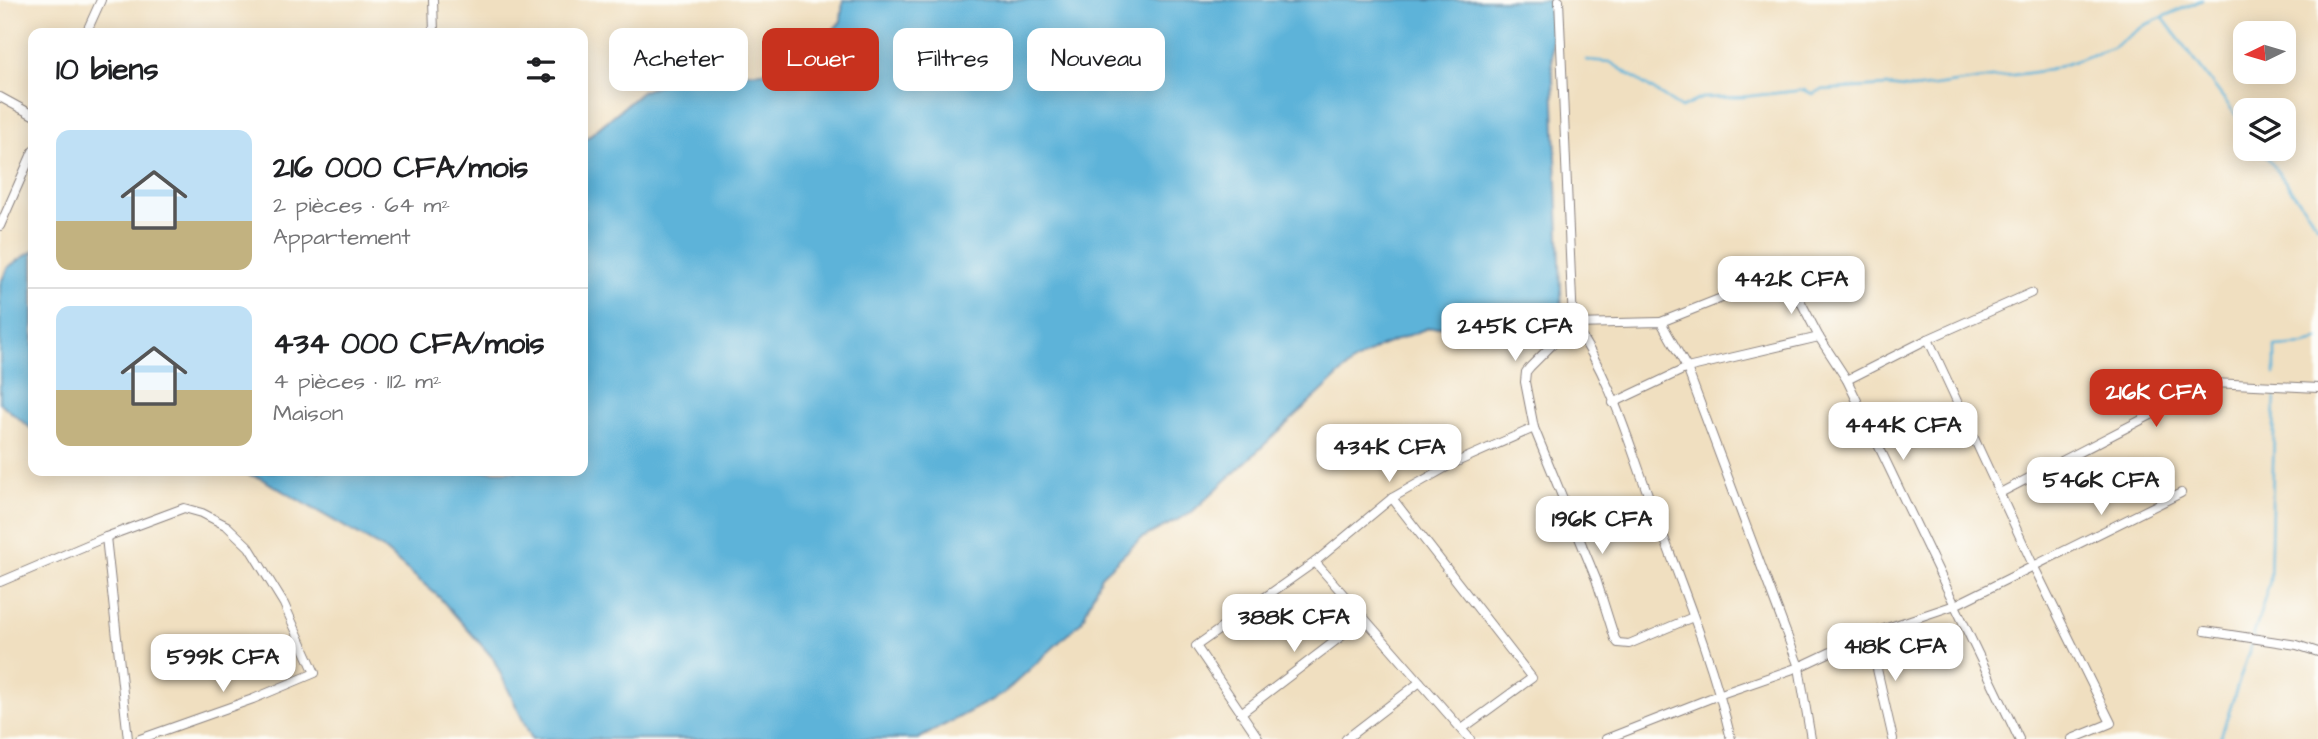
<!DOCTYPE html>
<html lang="fr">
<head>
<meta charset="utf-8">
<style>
  :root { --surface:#fff; --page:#f2f2f2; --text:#202124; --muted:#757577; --line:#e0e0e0; --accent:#c8321e }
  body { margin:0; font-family:"Architects Daughter",sans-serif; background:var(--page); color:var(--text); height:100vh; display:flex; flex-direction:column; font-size:26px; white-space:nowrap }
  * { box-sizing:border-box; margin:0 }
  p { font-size:23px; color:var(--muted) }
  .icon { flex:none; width:38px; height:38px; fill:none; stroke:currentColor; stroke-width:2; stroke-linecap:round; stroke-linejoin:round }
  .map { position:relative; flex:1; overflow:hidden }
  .panel { position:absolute; left:28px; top:28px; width:560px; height:448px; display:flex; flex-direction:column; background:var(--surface); border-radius:14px; box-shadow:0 4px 18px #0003 }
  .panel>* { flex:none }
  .banner { position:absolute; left:609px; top:28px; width:665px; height:63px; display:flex; gap:14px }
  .needle { width:46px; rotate:265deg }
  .tools { position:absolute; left:2233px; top:21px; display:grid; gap:14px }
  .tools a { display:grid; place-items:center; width:63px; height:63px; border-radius:14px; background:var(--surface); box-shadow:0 4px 18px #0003; font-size:35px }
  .price { position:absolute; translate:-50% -60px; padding:0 16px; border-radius:14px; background:#fff; color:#222; font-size:23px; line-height:46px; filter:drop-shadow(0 2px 4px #0008) }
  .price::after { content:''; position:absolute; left:50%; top:42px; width:21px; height:16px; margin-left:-10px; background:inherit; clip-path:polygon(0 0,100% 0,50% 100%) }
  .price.current { background:var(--accent); color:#fff }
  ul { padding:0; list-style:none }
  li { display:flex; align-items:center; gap:21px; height:175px; padding:0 28px }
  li+li { border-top:2px solid var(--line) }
  li span { display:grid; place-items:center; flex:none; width:196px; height:140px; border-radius:14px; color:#555 }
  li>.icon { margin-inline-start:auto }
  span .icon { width:84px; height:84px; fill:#fffc; stroke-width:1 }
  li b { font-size:30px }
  h2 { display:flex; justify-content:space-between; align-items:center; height:84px; padding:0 28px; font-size:30px }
  .chip { padding:0 24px; border-radius:14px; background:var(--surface); box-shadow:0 4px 18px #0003; font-size:24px; line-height:63px }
  .chip.current { background:var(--accent); color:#fff }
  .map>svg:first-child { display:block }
  .water { fill:#5db3d9; stroke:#406a8a; stroke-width:2 }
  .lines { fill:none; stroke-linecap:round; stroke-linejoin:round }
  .stream { stroke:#5db3d9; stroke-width:2.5 }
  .minor-casing { stroke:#89807e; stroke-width:10 }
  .minor { stroke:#fff; stroke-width:8 }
</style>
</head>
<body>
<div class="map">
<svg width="2318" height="739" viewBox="0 0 2318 739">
  <rect width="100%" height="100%" fill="#fdfcf7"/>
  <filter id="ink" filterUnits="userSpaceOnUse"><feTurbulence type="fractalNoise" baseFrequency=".0143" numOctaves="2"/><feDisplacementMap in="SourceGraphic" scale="14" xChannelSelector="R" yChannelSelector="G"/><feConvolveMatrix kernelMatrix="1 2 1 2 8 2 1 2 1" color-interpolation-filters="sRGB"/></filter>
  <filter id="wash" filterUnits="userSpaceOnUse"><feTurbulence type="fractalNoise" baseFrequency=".00686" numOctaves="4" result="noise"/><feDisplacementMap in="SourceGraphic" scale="28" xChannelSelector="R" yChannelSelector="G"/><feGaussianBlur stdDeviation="1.57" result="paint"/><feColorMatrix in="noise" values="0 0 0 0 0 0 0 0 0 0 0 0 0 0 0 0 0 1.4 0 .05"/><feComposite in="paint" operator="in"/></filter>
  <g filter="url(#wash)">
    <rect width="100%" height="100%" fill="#f0dfc0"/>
    <g class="water">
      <polygon points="843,0 1550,0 1562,315 1428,328 1381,346 1351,364 1191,513 1140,539 1101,576 1082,621 1003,694 918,739 532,739 493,658 439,597 383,549 260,478 235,471 583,471 583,141 643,91 686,75 763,72 812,54 841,21"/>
      <polygon points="33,251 33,430 0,403 0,284 8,267"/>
    </g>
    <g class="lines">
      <g class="stream">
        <polyline points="2163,18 2245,127"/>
        <polyline points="1586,60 1610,62 1681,108 1702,98 1742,97 1804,90 1813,94 1820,90 1887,86 1913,89 2049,70 2112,48 2145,25 2202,0"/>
        <polyline points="2261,149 2318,226"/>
        <polyline points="2275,375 2275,347 2305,345 2318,339"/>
        <polyline points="2253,637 2270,581 2275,394"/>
        <polyline points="2220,739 2253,639"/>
      </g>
    </g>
  </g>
  <g filter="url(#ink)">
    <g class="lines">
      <defs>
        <g id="minor">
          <polyline points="433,0 434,33"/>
          <polyline points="1559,0 1573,324 1661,322 1687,368 1799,667 1811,739"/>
          <polyline points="86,33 101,0"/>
          <polyline points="0,97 33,115"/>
          <polyline points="0,226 33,151"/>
          <polyline points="1661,322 1767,280 1790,281 1819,337 1847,380 2019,739"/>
          <polyline points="1928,339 2034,567 2111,723 2072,739"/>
          <polyline points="1847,380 1928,339 2031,293"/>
          <polyline points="1613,403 1687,368 1819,337"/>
          <polyline points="2000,493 2213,383 2318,388"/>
          <polyline points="1392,498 1452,464 1534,428"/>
          <polyline points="106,537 128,739"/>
          <polyline points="1315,562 1470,739"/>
          <polyline points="0,582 106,537 184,508 202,513 227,526 249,547 284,604 315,673 253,699 140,739"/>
          <path d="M1693,617L1629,644L1618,643L1615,639L1596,579L1534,428L1525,382L1526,372L1530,367L1573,324C1610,375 1628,441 1650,500C1679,579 1712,657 1731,739"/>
          <polyline points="2205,631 2297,645 2318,652"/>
          <polyline points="1869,634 1893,739"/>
          <polyline points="1241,713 1364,619"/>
          <polyline points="1259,739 1196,646 1315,562 1392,498 1532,678 1462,729"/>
          <polyline points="1346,739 1420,682"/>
          <polyline points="1606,739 1721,694 1799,667 1869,634 1955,605 2181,493"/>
        </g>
      </defs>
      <use href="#minor" class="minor-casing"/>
      <use href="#minor" class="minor"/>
    </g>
  </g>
</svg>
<div class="tools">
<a><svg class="needle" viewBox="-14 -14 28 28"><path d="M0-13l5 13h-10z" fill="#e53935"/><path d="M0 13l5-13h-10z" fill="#757577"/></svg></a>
<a><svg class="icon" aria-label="layers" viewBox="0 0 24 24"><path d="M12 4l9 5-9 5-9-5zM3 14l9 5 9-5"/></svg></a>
</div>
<b class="price" style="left:1791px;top:316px">442K CFA</b>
<b class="price" style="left:1515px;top:363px">245K CFA</b>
<b class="price current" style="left:2156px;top:429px">216K CFA</b>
<b class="price" style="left:1903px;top:462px">444K CFA</b>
<b class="price" style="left:1389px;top:484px">434K CFA</b>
<b class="price" style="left:2101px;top:517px">546K CFA</b>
<b class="price" style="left:1602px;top:556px">196K CFA</b>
<b class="price" style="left:1294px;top:654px">388K CFA</b>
<b class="price" style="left:1895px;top:683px">418K CFA</b>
<b class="price" style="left:223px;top:694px">599K CFA</b>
<div class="banner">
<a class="chip">Acheter</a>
<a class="chip current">Louer</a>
<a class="chip">Filtres</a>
<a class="chip">Nouveau</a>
</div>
<section class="panel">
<h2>10 biens<svg class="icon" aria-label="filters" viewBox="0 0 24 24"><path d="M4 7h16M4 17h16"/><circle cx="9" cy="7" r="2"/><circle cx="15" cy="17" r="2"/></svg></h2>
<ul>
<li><span style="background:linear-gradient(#bfe0f5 65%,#c2b280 0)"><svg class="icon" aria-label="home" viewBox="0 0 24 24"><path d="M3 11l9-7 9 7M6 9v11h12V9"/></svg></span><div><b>216 000 CFA/mois</b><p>2 pièces · 64 m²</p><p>Appartement</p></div></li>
<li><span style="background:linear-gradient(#bfe0f5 60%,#c2b280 0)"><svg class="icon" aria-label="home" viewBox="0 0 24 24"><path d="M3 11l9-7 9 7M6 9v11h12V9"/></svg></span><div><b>434 000 CFA/mois</b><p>4 pièces · 112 m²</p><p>Maison</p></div></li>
</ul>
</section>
</div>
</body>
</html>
